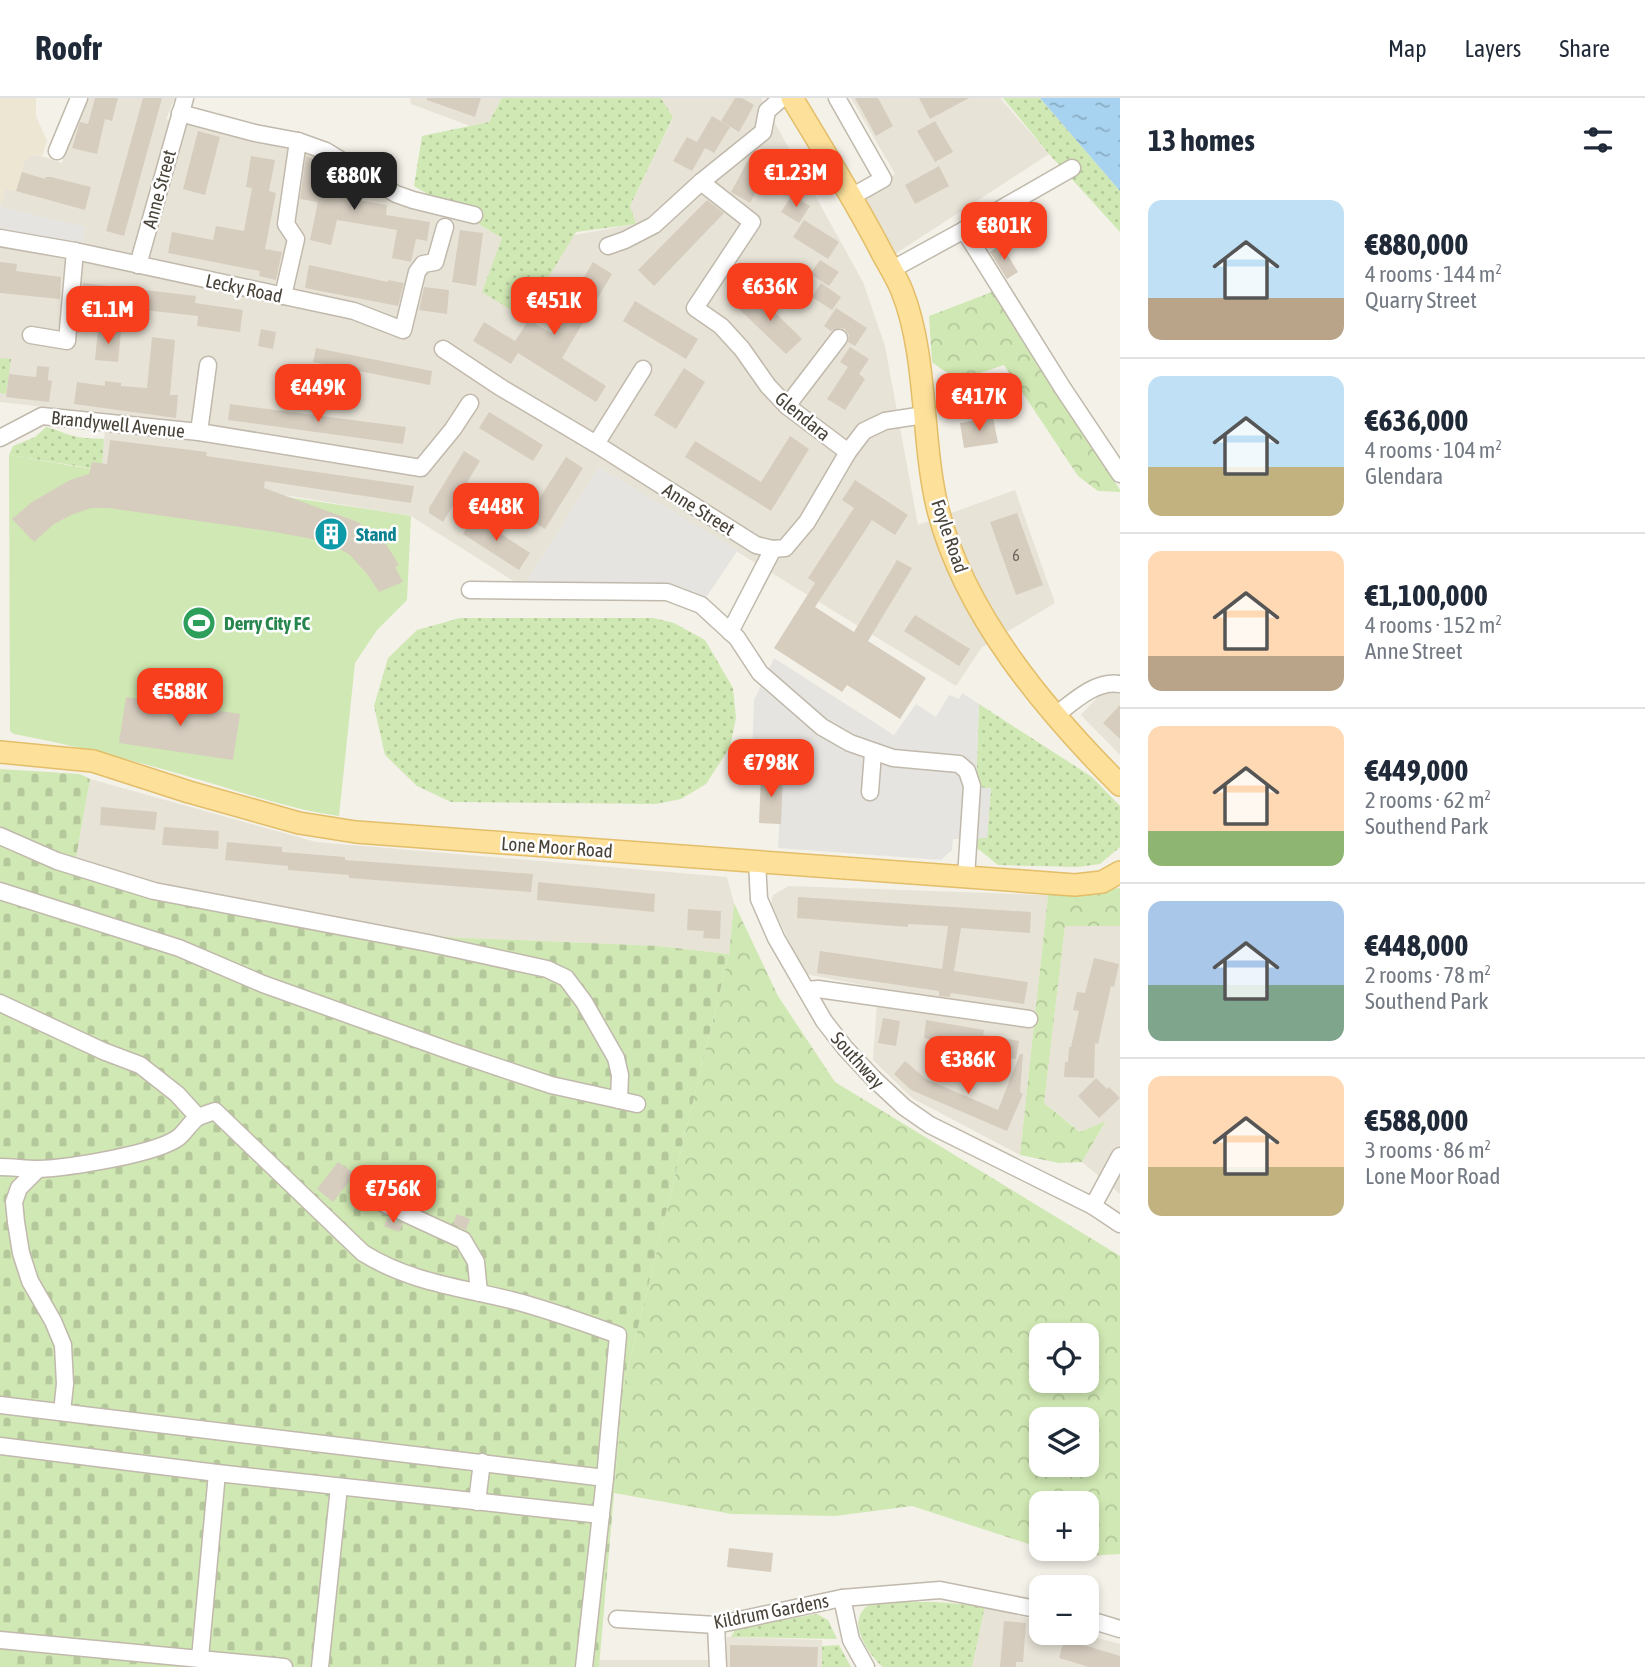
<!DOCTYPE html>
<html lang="en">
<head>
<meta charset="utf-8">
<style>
  :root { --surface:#fff; --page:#f2f2f3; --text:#1f2937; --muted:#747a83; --line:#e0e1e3; --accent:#f73e1d }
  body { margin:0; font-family:"Asap Condensed",sans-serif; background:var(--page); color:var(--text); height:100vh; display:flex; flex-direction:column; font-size:26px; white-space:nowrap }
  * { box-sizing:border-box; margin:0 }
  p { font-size:23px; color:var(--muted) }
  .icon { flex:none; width:38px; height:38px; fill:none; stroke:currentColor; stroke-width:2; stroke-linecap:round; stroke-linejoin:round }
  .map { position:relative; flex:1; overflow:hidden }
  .side { display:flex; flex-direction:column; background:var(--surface); width:525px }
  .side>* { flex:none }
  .fabs { position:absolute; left:1029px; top:1225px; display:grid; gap:14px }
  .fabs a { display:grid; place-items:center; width:70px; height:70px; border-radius:14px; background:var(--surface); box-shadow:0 4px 10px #0003; font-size:35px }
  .price { position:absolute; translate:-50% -60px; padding:0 16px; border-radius:14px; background:var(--accent); color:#fff; font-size:23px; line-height:46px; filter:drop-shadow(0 2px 4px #0008) }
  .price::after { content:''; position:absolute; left:50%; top:42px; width:21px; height:16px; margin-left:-10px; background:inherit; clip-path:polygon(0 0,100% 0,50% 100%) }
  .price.selected { background:#222; color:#fff }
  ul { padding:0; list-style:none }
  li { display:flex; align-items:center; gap:21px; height:175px; padding:0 28px }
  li+li { border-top:2px solid var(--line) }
  li span { display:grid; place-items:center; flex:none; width:196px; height:140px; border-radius:14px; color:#555 }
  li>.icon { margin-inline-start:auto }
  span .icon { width:84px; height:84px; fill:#fffc; stroke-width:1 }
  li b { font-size:30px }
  h2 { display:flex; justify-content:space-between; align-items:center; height:84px; padding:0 28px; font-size:30px }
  header { display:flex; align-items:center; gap:42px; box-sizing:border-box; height:98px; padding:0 35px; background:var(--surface); border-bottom:2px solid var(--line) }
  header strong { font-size:33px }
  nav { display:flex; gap:38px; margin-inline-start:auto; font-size:24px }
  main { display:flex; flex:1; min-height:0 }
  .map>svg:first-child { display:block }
  .residential { fill:#e8e3d7 }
  .education { fill:#ede6d3 }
  .grass { fill:url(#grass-dots) }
  .forest { fill:url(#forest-crowns); fill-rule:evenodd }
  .cemetery { fill:url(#cemetery-stones) }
  .garden { fill:#d0e8b3 }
  .parking { fill:#e6e4e1 }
  .water { fill:url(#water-ripples) }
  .building { fill:#d6cdbf }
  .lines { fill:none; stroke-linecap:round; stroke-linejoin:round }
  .minor-casing { stroke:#c0b9ac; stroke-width:19 }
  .major-casing { stroke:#e3be69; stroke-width:24 }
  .minor { stroke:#fff; stroke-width:16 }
  .major { stroke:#fde09a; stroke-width:21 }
  .labels { text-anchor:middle; stroke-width:5; stroke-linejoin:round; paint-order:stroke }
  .number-label { font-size:16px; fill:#6c655a }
  .street-label { font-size:19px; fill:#484238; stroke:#fff }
  .culture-label { font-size:19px; font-weight:bold; fill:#0d838f; stroke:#fff; text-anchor:start }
  .leisure-label { font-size:19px; font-weight:bold; fill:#27864d; stroke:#fff; text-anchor:start }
</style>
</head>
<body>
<header>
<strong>Roofr</strong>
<nav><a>Map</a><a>Layers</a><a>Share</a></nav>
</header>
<main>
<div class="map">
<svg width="1120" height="1569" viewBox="0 0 1120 1569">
  <defs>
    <pattern id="grass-dots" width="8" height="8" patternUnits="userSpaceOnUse" patternTransform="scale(1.75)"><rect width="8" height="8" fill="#d0e8b3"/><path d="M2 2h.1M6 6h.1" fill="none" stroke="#b4c89b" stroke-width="1.8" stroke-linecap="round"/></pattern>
    <pattern id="forest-crowns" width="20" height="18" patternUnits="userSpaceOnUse" patternTransform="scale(1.75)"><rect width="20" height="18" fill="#d0e8b3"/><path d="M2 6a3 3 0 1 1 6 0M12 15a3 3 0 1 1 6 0" fill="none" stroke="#b4c89b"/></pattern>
    <pattern id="cemetery-stones" width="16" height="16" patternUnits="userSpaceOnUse" patternTransform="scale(1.75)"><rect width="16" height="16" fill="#d0e8b3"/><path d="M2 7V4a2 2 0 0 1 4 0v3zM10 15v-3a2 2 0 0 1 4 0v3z" fill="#b4c89b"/></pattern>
    <pattern id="water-ripples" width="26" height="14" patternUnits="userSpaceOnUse" patternTransform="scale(1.75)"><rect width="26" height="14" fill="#a7d2f0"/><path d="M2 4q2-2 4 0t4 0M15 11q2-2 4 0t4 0" fill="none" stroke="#8aacc3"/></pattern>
  </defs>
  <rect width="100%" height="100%" fill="#f4f1e9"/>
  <g class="residential">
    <polygon points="86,0 175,0 166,21 320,55 393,104 471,122 502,140 524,220 574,137 636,126 630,108 673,20 661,0 761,0 863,184 885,248 918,427 1015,392 1055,505 982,549 956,588 599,369 523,489 411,418 297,399 102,372 106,316 0,304 0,109 5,91 16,92 24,63 35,56 62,65 79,8"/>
    <polygon points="410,0 502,0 489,24 470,28 411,6"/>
    <polygon points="851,0 1000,0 1049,56 895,156 862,97 895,76"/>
    <polygon points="1120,575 1120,657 1081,617"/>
    <polygon points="90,681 316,744 727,779 734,805 729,856 658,848 423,838 151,784 76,760"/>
    <polygon points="789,788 1048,797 1020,1057 912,1000 873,962 878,890 805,876 771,806 773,797"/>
    <polygon points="1065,827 1120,828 1120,1096 1082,1064 1106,1024 1081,1034 1044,1005"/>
    <polygon points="985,1508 1041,1524 1041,1535 1079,1535 1120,1546 1120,1569 972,1569"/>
    <polygon points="727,1539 822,1542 822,1569 599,1569 599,1562 726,1562"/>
  </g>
  <polygon class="education" points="0,0 36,0 36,18 47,43 42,58 35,56 24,63 16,93 5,91 0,109"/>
  <g class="grass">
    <polygon points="502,0 661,0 673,19 630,108 636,126 576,134 524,220 482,194 502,140 414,88 422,38 489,24"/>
    <polygon points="1003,0 1040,0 1120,93 1120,134 1049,56"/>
    <polygon points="0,260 11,261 6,296 0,295"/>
    <path d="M46,329C57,331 63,336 74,338C84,341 94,340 104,341L102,372L9,357L13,348L35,339Z"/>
    <polygon points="460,520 653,520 674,525 705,542 733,590 736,620 730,649 706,686 681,701 656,706 451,704 417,688 385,657 374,608 388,560 417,532"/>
    <polygon points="979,606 1092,679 1120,708 1120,749 1100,766 1078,769 998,767 977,750 978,740 987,740 991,690 976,690"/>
    <path d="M880,1504H936L985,1508L972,1569H883C870,1558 847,1526 865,1510C868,1507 876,1506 880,1504Z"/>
    <polygon points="817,1516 828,1522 837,1541 731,1539 736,1530"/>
    <polygon points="839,1547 851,1569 822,1569 822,1548"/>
  </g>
  <g class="forest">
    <path d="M992,194L1120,392V394L1098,393L1078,378L1004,267C971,277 961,288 932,264L929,218Z"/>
    <polygon points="1120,790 1120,828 1065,828 1044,1005 1080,1034 1106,1023 1082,1064 1059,1065 1020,1057 1048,797"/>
    <path d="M734,805L778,898L835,984L1120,1158V1456L1069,1459L1045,1451H1087V1405H1041V1450L912,1408L835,1418L732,1416L614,1395L623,1291L729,856ZM1041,1237H1087V1283H1041ZM1041,1321H1087V1367H1041Z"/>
  </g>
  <polygon class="cemetery" points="0,671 80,676 90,681 76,760 151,784 423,838 658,848 729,856 623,1291 599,1569 0,1569"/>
  <path class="garden" d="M9,357C142,381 278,396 411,418L407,502L377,532L355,565L339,718C288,711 239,693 190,679C132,662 73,647 14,636L10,633Z"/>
  <g class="parking">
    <polygon points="0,109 86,129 81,150 0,130"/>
    <polygon points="599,369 738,452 701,507 667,494 523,489"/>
    <polygon points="774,560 894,637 916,606 936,619 949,597 959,601 962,595 979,606 976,689 991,690 987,740 953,741 952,752 941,762 778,750 782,660 752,656 754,602"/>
  </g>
  <polygon class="water" points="1040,0 1120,0 1120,93"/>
  <g class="building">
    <polygon points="95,0 118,0 112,23 105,21 97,56 72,50 80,24 88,26"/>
    <polygon points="143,0 162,0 124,138 106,133"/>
    <polygon points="427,0 481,0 475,19 427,2"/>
    <polygon points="735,0 742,0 754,7 739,34 721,23"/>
    <polygon points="855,0 878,0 893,28 876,38"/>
    <polygon points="919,0 969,0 930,21"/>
    <polygon points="712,18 730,29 714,55 705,50 692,73 673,63 687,39 697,44"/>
    <polygon points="935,23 953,54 935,64 917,33"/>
    <polygon points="198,33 220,39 205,97 183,91"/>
    <polygon points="757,52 774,61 750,105 731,94 751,57"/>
    <polygon points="251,58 275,62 269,93 276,95 265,151 282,154 276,182 259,178 260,173 168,155 172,134 213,142 216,128 244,133 252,90 246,89"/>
    <polygon points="306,58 321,63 331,69 328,87 342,90 340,99 387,107 386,117 430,124 427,143 416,141 411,164 392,160 397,132 337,122 331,147 310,142 318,104 300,101"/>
    <polygon points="939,68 949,88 915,106 905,87"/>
    <polygon points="22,74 45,81 45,79 51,79 91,89 85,112 16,93"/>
    <polygon points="792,97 810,108 799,125 781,114"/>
    <polygon points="707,102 724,115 654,188 638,172"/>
    <polygon points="804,122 839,144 828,161 793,139"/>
    <polygon points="460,132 483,135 476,188 452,184"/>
    <polygon points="1001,146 1018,174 1007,181 990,154"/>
    <polygon points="820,162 839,174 829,188 810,176"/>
    <polygon points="0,164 17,166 16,173 61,179 60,201 0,195"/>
    <polygon points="593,164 612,176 562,260 606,288 596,304 518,255 511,266 473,243 484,224 515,243 529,222 551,235"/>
    <polygon points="309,167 388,184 388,182 404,185 398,208 305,190"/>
    <polygon points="83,185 196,198 195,205 243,212 240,234 197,228 198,218 81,205"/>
    <polygon points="821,185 841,199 832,212 812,199"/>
    <polygon points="424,189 449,192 447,216 419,212"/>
    <polygon points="754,194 802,241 786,256 738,210"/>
    <polygon points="635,203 698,241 686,261 623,223"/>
    <polygon points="836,210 867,230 855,248 848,244 849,237 845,231 840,230 831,233 824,228"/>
    <polygon points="98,231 121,234 118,264 95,262"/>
    <polygon points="261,231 276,234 273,251 258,248"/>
    <polygon points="152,239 175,242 170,297 178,297 176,320 74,306 77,284 105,288 105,283 121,285 121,288 147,290"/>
    <polygon points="850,249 869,261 859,276 865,281 845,312 827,301 848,269 840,264"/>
    <polygon points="316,250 432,273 430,287 313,264"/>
    <polygon points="37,268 49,269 48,282 52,283 49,304 6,299 9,276 36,279"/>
    <polygon points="684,270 705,284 676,331 654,317"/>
    <polygon points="230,306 406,329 403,346 228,322"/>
    <polygon points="489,314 543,347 533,363 479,330"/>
    <polygon points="993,319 998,345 964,350 960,325"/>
    <polygon points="790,338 809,351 771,413 685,359 695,343 761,384"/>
    <polygon points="110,342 207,354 206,358 414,388 411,405 265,383 264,390 358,424 386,446 399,467 395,469 403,484 379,494 368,477 350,457 328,444 275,434 109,410 91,410 71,417 54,426 34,444 12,421 32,404 70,382 89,376 92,364 107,366"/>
    <polygon points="464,353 480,363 443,424 429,415 429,410"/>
    <polygon points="566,359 583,370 545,431 527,420"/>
    <polygon points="855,382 908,417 895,437 872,422 815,509 854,534 897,462 912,470 868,543 926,580 900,621 847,587 842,594 774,550 815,485 808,480 854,410 842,402"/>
    <polygon points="1017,415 1043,487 1016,497 990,424"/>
    <polygon points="474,418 530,455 519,472 463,436"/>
    <polygon points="915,517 970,551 959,568 904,533"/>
    <polygon points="126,599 240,616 233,662 119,645"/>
    <polygon points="1120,607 1120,641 1103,625"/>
    <polygon points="761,677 783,677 781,726 759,725"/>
    <polygon points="101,709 157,714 155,732 100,727"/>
    <polygon points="164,729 219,733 218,751 162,747"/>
    <polygon points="227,744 282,749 282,754 345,759 345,762 533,776 531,794 349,780 349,777 288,772 288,768 225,762"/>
    <polygon points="538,784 655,796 654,814 537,802"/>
    <polygon points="798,799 1031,814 1030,835 961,830 954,873 1028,884 1024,906 951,895 950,899 939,898 939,893 817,875 820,853 942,871 948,828 908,826 908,829 797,820"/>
    <polygon points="688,811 721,813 720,841 703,840 704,833 687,832"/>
    <polygon points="1094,860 1119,866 1114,889 1111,888 1098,946 1095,945 1094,980 1064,979 1065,964 1068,964 1069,949 1071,949 1079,913 1073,912 1077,894 1085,895"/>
    <polygon points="883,920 900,923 896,948 878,945"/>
    <polygon points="926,922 984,932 983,937 1019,943 1016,961 970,954 971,948 924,940"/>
    <polygon points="1020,956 1023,956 1020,994 1023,996 1007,1033 911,992 894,976 905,963 926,981 998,1012"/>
    <polygon points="1096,980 1107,991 1109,989 1120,1000 1099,1020 1078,998"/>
    <polygon points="338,1064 355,1076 333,1104 317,1091"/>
    <polygon points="457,1116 470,1121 466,1132 453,1126"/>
    <polygon points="388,1119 403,1126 399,1134 384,1128"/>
    <polygon points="729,1450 773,1455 771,1474 727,1469"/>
    <polygon points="1004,1523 1026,1525 1023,1564 1016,1564 1016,1569 1000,1569"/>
    <polygon points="1064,1541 1120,1558 1120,1569 1089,1569 1059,1560"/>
    <polygon points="730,1547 818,1549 817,1569 730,1569"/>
  </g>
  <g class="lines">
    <defs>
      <g id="minor">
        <polyline points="837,0 883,81 851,99"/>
        <polyline points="180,15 255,35 298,43 326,53 396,96 413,102 474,117"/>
        <polyline points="57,53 79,0"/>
        <polyline points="701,84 752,124 695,210 721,228 742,251 768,288 787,308 848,354"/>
        <polyline points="964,132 1072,70"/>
        <polyline points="0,140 75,153 354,213 403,232 417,174 423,166 435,164 445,129"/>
        <polyline points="608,148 625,142 654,127 701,84 763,34 767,13 782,0"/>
        <polyline points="138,167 185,0"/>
        <polyline points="891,172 964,132 1062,289 1120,376"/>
        <polyline points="283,198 296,141 286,126 298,43"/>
        <polyline points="31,237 67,243 75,153"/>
        <polyline points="443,251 500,289 596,346 756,447 773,451 785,450 807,424 848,354 864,333 885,323 924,317"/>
        <polyline points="787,308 839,240"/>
        <polyline points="199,334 208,267"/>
        <polyline points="0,340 42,318 199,334 421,370 453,331 470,305"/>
        <polyline points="596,346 643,271"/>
        <polyline points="470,492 667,494 701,507 737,540 760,575 822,629 850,645 893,660 959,666 967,673 972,688 966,779"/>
        <polyline points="730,534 773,451"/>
        <path d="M1056,617C1074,603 1096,582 1120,586"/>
        <polyline points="870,694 873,655"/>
        <polyline points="0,738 57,763 154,793 428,845 547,871 566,880 584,904 616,960 620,977 619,1002"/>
        <polyline points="757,764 759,801 776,840 824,923 845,950 874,981 904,1009 930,1027 1093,1108 1120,1126"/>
        <polyline points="0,793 179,850 263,886 453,954 551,987 637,1006"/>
        <polyline points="806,892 818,891 1029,921"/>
        <path d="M0,905L103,953L140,967L177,996L198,1019C190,1025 186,1033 179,1039C158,1056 67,1070 38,1071C25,1071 13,1069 0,1069"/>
        <path d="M198,1019L215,1013L363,1155C410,1184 458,1189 511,1202C547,1211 582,1224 618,1237L605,1380"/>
        <polyline points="38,1071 19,1090 14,1104 16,1124 21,1155 30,1183 53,1223 63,1247 65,1286 62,1314"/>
        <polyline points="359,1094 463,1142 476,1164 479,1195"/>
        <polyline points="1093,1108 1120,1058"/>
        <polyline points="0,1307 605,1380 584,1569"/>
        <polyline points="0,1348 217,1375 601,1417"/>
        <polyline points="477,1404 482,1364"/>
        <polyline points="842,1500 851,1542 866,1569"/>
        <polyline points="617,1521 716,1527 842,1500 940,1492 1041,1512"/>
        <polyline points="1087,1521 1120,1531"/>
        <polyline points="716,1527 718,1569"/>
        <polyline points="0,1542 284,1569"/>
        <polyline points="200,1560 217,1375"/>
        <polyline points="320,1569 339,1389"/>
      </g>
      <g id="major">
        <path d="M792,0C822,50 853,99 880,151C887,165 896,178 902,193C928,258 921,344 938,412C965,517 1045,612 1120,687"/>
        <polyline points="0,654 93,663 189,694 299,725 356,734 1075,787 1102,784 1120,774"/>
      </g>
    </defs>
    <use href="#minor" class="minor-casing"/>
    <use href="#major" class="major-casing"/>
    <use href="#minor" class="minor"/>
    <use href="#major" class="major"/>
  </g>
  <defs>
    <symbol id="building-disc" viewBox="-11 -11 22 22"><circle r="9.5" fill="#0f9aa8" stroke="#fff"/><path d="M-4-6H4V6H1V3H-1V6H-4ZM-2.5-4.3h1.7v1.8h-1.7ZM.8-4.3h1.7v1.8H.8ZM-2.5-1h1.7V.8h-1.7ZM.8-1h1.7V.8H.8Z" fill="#fff"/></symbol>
    <symbol id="stadium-disc" viewBox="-11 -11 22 22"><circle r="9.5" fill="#2e9e5b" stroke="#fff"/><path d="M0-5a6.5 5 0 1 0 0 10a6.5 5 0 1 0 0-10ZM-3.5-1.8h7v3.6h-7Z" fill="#fff"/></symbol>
  </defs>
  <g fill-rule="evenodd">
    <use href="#building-disc" x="312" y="417" width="38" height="38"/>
    <use href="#stadium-disc" x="180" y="506" width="38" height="38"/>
  </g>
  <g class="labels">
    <g class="number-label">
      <text x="1016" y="463">6</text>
    </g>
    <g class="street-label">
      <text transform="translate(159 91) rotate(-75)" y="7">Anne Street</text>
      <text transform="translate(244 190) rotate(12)" y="7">Lecky Road</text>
      <text transform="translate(803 318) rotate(39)" y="7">Glendara</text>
      <text transform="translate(118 326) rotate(6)" y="7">Brandywell Avenue</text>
      <text transform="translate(699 411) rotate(32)" y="7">Anne Street</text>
      <text transform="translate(950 438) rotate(71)" y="7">Foyle Road</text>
      <text transform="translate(557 749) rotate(4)" y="7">Lone Moor Road</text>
      <text transform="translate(858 962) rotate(48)" y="7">Southway</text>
      <text transform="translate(771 1513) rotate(-11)" y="7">Kildrum Gardens</text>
    </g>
    <g class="culture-label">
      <text x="356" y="443">Stand</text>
    </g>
    <g class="leisure-label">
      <text x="224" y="532">Derry City FC</text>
    </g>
  </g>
</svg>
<div class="fabs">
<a><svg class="icon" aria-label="locate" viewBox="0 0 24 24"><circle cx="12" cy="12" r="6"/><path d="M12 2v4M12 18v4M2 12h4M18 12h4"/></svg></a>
<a><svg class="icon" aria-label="layers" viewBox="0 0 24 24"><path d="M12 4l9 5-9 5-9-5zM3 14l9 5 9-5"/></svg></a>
<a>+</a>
<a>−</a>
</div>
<b class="price" style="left:796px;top:111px">€1.23M</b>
<b class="price selected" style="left:354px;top:114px">€880K</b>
<b class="price" style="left:1004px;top:164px">€801K</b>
<b class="price" style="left:770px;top:225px">€636K</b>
<b class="price" style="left:554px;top:239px">€451K</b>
<b class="price" style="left:108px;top:248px">€1.1M</b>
<b class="price" style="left:318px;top:326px">€449K</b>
<b class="price" style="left:979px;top:335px">€417K</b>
<b class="price" style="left:496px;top:445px">€448K</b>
<b class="price" style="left:180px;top:630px">€588K</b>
<b class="price" style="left:771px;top:701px">€798K</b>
<b class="price" style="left:968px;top:998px">€386K</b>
<b class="price" style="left:393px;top:1127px">€756K</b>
</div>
<section class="side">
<h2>13 homes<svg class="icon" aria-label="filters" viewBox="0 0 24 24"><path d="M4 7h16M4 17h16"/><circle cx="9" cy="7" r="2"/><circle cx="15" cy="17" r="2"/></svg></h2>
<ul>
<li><span style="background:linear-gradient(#bfe0f5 70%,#b9a48a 0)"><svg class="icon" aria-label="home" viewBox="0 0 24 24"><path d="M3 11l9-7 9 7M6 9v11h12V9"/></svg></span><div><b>€880,000</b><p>4 rooms · 144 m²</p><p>Quarry Street</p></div></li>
<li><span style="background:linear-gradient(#bfe0f5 65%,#c2b280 0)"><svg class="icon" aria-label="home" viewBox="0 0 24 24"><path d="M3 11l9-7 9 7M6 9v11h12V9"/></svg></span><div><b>€636,000</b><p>4 rooms · 104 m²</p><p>Glendara</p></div></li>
<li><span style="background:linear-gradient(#ffd9b3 75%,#b9a48a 0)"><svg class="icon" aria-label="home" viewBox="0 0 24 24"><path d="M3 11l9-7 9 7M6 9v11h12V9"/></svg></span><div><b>€1,100,000</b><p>4 rooms · 152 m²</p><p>Anne Street</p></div></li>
<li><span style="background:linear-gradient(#ffd9b3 75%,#8fb573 0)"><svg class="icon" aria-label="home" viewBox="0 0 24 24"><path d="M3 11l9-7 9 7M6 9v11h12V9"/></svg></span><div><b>€449,000</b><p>2 rooms · 62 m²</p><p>Southend Park</p></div></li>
<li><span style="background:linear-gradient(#a9c7e8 60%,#7fa58c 0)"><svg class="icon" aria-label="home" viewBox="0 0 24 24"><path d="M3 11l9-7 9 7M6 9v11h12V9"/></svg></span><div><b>€448,000</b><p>2 rooms · 78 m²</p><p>Southend Park</p></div></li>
<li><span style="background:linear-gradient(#ffd9b3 65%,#c2b280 0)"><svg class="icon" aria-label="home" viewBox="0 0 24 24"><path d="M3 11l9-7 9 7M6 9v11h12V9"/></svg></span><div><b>€588,000</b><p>3 rooms · 86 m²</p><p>Lone Moor Road</p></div></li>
</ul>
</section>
</main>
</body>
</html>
